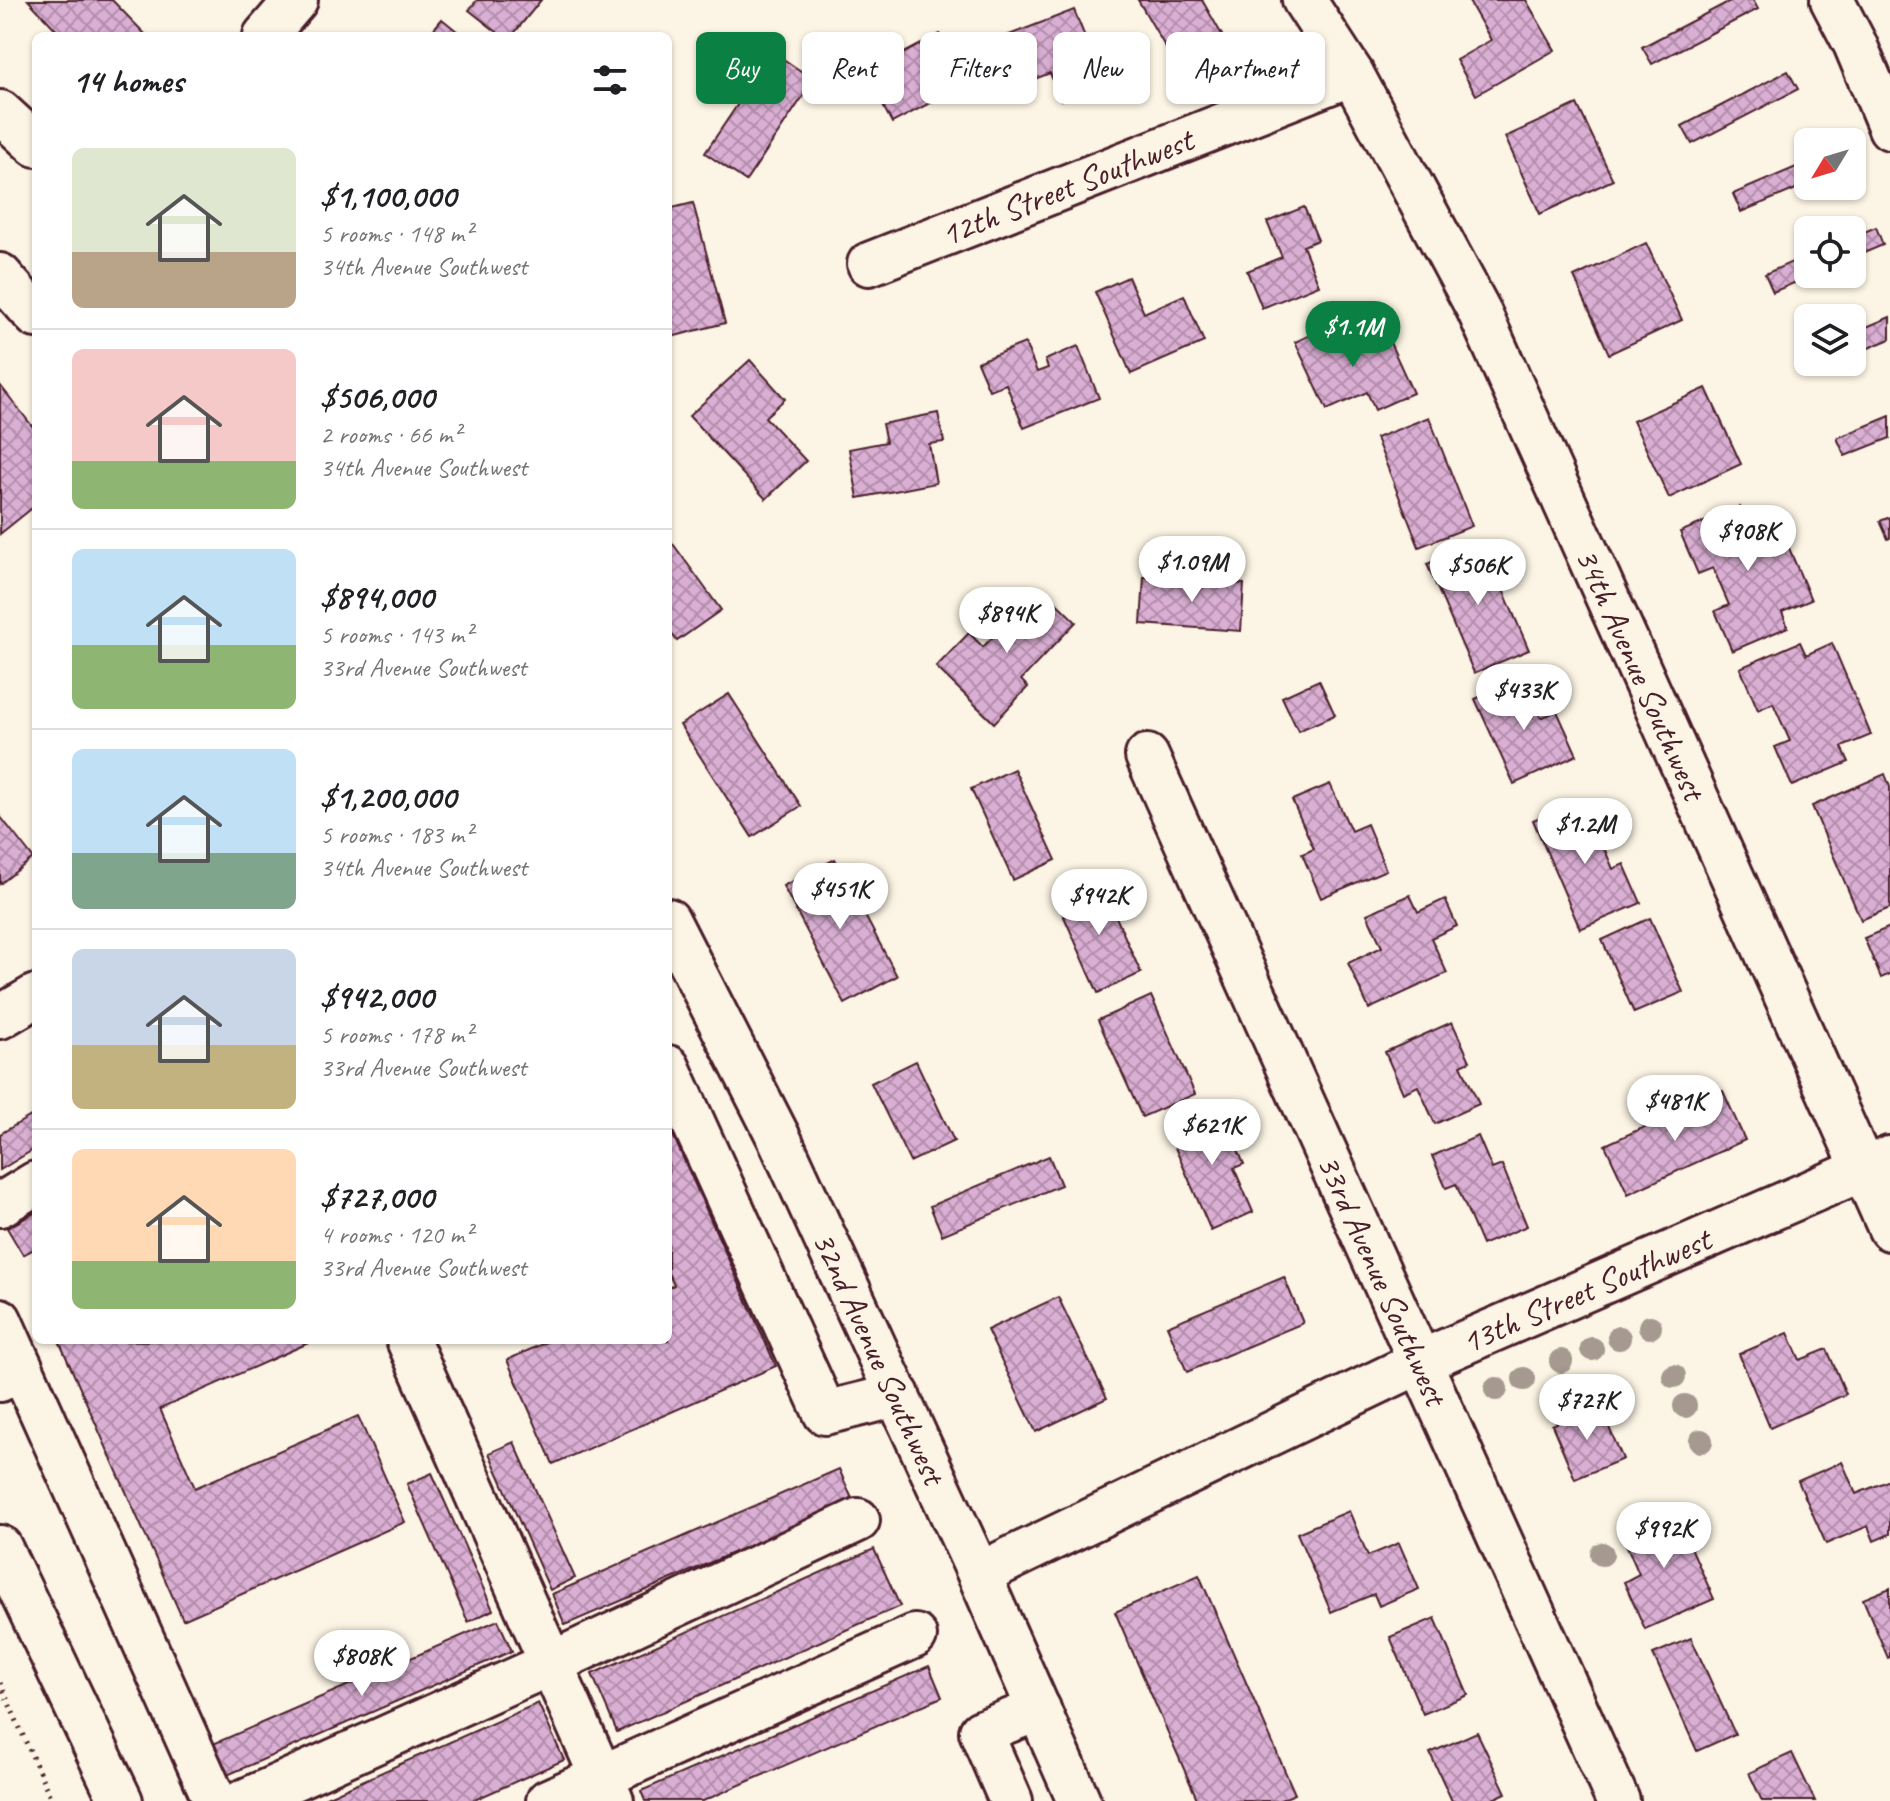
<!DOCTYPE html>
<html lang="en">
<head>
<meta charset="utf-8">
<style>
  :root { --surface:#fff; --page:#f6f6f6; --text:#202124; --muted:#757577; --line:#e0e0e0; --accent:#0b8043 }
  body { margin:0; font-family:Caveat,sans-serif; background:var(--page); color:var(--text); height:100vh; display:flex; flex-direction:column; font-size:30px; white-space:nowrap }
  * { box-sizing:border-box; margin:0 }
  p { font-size:26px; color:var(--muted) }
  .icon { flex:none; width:44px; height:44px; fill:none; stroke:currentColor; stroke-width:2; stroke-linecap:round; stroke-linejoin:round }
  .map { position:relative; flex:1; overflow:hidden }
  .details { position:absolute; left:32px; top:32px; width:640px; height:1312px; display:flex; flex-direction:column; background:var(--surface); border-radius:12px; box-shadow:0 2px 6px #0004 }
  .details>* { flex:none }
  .hud { position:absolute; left:696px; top:32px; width:760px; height:72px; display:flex; gap:16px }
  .needle { width:52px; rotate:232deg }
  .controls { position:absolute; left:1794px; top:128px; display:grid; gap:16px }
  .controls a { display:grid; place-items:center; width:72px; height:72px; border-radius:12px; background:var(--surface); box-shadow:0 2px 6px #0004; font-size:40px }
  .price { position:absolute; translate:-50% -68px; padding:0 18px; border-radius:28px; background:#fff; color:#222; font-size:26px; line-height:52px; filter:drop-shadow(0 2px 4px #0008) }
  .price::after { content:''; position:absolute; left:50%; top:48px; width:24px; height:18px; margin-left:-12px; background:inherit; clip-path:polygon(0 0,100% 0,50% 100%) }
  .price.active { background:var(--accent); color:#fff }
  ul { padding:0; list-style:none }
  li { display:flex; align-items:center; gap:24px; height:200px; padding:0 40px }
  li+li { border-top:2px solid var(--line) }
  li span { display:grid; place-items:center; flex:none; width:224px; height:160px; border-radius:12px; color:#555 }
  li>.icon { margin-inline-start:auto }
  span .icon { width:96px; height:96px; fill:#fffc; stroke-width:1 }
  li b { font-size:34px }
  h2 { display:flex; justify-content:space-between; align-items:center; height:96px; padding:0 40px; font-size:34px }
  .chip { padding:0 28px; border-radius:12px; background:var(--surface); box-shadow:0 2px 6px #0004; font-size:28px; line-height:72px }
  .chip.active { background:var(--accent); color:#fff }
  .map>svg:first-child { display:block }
  .building { fill:url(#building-cross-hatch); stroke:#4a1f2b; stroke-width:2 }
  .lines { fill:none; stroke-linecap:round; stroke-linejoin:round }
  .minor-casing { stroke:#4a1f2b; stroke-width:48 }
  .path { stroke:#4a1f2b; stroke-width:5; stroke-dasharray:2 6; stroke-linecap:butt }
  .minor { stroke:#fcf5e5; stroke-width:42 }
  .tree { fill:#a69a90 }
  .labels { text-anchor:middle; stroke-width:8; stroke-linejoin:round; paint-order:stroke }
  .street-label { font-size:34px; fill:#4a1f2b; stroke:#fcf5e5 }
</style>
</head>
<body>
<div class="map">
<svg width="1890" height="1801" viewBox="0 0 1890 1801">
  <defs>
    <pattern id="building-cross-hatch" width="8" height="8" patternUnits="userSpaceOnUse" patternTransform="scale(2)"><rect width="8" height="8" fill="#daafd4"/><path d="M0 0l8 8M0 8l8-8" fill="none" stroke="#b38eac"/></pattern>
  </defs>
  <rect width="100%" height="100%" fill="#fcf5e5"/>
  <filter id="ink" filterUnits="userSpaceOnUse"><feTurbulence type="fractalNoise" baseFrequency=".0125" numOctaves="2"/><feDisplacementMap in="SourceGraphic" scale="16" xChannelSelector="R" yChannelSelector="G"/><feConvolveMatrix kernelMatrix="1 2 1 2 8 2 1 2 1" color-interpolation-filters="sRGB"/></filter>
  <g filter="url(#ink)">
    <g class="building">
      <polygon points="28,0 112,0 147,36 62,36"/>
      <polygon points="477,0 541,0 512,36 502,36 469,10"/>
      <polygon points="1138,0 1202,0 1222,35 1174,62"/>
      <polygon points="1468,0 1526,0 1555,50 1476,95 1456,60 1491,40"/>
      <polygon points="1732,0 1753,0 1758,9 1652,64 1642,47"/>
      <polygon points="1074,10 1104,84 1061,100 1050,73 996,94 978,47"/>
      <polygon points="442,19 463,36 428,36"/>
      <polygon points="940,34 966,84 892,123 866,73"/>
      <polygon points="773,52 814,80 746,181 705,153"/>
      <polygon points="1788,71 1798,89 1692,144 1682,126"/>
      <polygon points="1577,104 1613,180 1540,214 1505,137"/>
      <polygon points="1808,162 1808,184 1741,212 1733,194"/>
      <polygon points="693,203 725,323 671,337 668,327 668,209"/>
      <polygon points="1304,207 1318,240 1303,246 1319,285 1262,308 1247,271 1282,257 1267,222"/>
      <polygon points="1876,227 1883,245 1852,258 1852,237"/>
      <polygon points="1646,243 1682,320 1609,354 1574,277"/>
      <polygon points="1808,255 1808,274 1815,274 1773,292 1765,274"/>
      <polygon points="1128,277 1144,313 1184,295 1204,342 1131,374 1095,292"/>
      <polygon points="1890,317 1890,339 1852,355 1852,333"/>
      <polygon points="1340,321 1355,353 1388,338 1413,393 1375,410 1367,392 1327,410 1295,342"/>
      <polygon points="1025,343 1037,372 1048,368 1045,360 1078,346 1099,398 1024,428 1006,384 989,390 977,362"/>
      <polygon points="1808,351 1808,362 1835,362 1809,373 1801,354"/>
      <polygon points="750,360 785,399 765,417 806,461 766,499 689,416"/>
      <polygon points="0,385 36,431 36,505 0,534"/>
      <polygon points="1706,388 1741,464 1669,498 1633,421"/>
      <polygon points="938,413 944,442 929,444 936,483 858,498 849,449 886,442 882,424"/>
      <polygon points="1890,416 1890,438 1845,456 1837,438"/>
      <polygon points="1429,417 1472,526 1419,547 1376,438"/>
      <polygon points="1740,507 1745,519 1772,508 1811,600 1782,612 1788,627 1732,651 1715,611 1729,605 1713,568 1698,574 1680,532"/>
      <polygon points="1890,517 1890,538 1888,539 1880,521"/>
      <polygon points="668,537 721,610 677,641 668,629"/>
      <polygon points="1482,541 1529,650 1474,673 1427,564"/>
      <polygon points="1144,577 1244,584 1241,631 1141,624"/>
      <polygon points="1040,587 1076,622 1021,680 1028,687 994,723 936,667 969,633 983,647"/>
      <polygon points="1800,642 1806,655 1832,643 1871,735 1842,747 1849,762 1792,786 1775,747 1790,741 1773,703 1758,710 1740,668"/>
      <polygon points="1522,678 1541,718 1557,711 1577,755 1514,784 1475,699"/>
      <polygon points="1319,680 1335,715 1298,731 1282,697"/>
      <polygon points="729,694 801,806 752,837 680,725"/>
      <polygon points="1014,769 1056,860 1013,880 971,789"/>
      <polygon points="1885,774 1890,787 1890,908 1861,920 1812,806"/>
      <polygon points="1330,784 1351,831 1367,824 1386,870 1321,898 1302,854 1314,849 1292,800"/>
      <polygon points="1583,799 1613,869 1624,864 1641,903 1580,929 1533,820"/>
      <polygon points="0,816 33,858 0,884"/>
      <polygon points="835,859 897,976 845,1004 783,886"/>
      <polygon points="1100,881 1141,973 1098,993 1057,901"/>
      <polygon points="1410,895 1418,912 1445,899 1457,926 1431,938 1447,973 1369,1009 1348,963 1382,947 1367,914"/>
      <polygon points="1650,918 1683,992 1634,1013 1602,940"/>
      <polygon points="1890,927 1890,974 1881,978 1864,938"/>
      <polygon points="1151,996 1195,1094 1142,1117 1098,1020"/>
      <polygon points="1452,1022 1470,1061 1461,1065 1479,1104 1435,1124 1418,1086 1403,1093 1385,1052"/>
      <polygon points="916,1061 954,1141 910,1162 871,1083"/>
      <polygon points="1723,1091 1745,1140 1628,1194 1605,1145"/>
      <polygon points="1219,1106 1244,1164 1234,1168 1253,1212 1211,1231 1167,1129"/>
      <polygon points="36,1113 36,1148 0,1170 0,1134"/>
      <polygon points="668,1124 776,1366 553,1464 507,1360 551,1340 668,1340 668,1288 674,1285 668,1273"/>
      <polygon points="1478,1136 1492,1169 1502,1165 1527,1226 1482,1245 1456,1184 1446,1188 1432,1156"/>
      <polygon points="1049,1156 1061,1185 942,1235 930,1206"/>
      <polygon points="36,1212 36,1248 23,1255 7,1228"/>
      <polygon points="1284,1277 1303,1323 1187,1372 1167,1326"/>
      <polygon points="1058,1297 1107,1398 1036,1432 987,1330"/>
      <polygon points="1788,1333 1800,1360 1827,1349 1846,1394 1770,1428 1739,1354"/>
      <polygon points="315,1340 160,1409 195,1488 358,1416 405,1522 183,1620 59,1341"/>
      <polygon points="1599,1405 1623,1459 1575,1479 1552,1425"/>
      <polygon points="514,1442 575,1578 550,1590 489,1453"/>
      <polygon points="1842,1462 1856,1494 1890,1480 1890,1534 1874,1541 1868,1526 1826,1544 1798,1481"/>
      <polygon points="839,1469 853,1501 565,1625 552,1594"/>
      <polygon points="432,1473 493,1610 468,1622 407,1484"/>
      <polygon points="1673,1507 1714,1599 1645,1629 1624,1582 1639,1574 1620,1530"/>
      <polygon points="1349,1511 1368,1556 1399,1543 1419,1589 1379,1606 1374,1594 1331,1612 1297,1533"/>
      <polygon points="874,1549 900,1606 617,1732 592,1674"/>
      <polygon points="1199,1575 1295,1794 1278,1801 1198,1801 1115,1612"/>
      <polygon points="1890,1588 1890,1657 1888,1658 1863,1599"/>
      <polygon points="1435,1618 1468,1695 1423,1714 1390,1637"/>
      <polygon points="498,1620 512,1651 225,1776 211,1745"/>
      <polygon points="1691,1638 1735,1734 1697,1751 1653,1654"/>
      <polygon points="929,1666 942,1697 703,1801 645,1801 641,1791"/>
      <polygon points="538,1703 564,1760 472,1801 317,1801"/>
      <polygon points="1477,1732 1506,1793 1489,1801 1452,1801 1430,1753"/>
      <polygon points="1792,1753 1815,1801 1762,1801 1749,1773"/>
    </g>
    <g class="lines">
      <defs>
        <g id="minor">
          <path id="s1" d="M1304,0L1352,74L1478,309L1890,1229"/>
          <polyline points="1832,0 1855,44 1890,128"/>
          <polyline points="265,36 296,0"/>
          <polyline points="0,112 36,145"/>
          <path id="s2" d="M869,264L1352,74"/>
          <polyline points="0,275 36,316"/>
          <path id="s3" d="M1147,756L1618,1801"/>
          <path id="s4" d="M668,920L780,1140L979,1574L1079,1801"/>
          <polyline points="0,1017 36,996"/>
          <polyline points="668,1067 825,1413 898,1395"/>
          <polyline points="0,1205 36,1183"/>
          <polyline points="0,1320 21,1367"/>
          <polyline points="408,1340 612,1801"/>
          <polyline points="0,1380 21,1367 215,1801"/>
          <polyline points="0,1547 121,1801"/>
          <path id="s5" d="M979,1574L1422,1361L1889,1158"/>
          <polyline points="244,1801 552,1663 858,1520"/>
          <polyline points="548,1801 915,1636"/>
          <polyline points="1011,1801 981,1732 1039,1709"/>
        </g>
      </defs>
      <use href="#minor" class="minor-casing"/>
      <polyline class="path" points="0,1683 52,1801"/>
      <use href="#minor" class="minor"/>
    </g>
    <g class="tree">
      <circle cx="1650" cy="1327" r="12"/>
      <circle cx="1619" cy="1338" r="12"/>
      <circle cx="1592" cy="1349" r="12"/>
      <circle cx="1561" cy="1361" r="12"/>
      <circle cx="1674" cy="1376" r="12"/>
      <circle cx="1524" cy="1379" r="12"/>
      <circle cx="1496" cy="1389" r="12"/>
      <circle cx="1685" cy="1406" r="12"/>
      <circle cx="1701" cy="1441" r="12"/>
      <circle cx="1602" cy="1554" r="12"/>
    </g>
  </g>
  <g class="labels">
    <g class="street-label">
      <text dy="12" stroke="none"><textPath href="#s2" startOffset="212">12th Street Southwest</textPath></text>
      <text dy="12" stroke="none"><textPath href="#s1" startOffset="754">34th Avenue Southwest</textPath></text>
      <text dy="12" stroke="none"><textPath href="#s3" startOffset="574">33rd Avenue Southwest</textPath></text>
      <text dy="12" stroke="none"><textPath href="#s5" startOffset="670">13th Street Southwest</textPath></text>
      <text dy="12" stroke="none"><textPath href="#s4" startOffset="486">32nd Avenue Southwest</textPath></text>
    </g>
  </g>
</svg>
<div class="controls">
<a><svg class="needle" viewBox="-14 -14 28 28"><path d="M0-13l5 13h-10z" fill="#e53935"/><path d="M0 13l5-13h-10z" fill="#757577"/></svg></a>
<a><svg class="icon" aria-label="locate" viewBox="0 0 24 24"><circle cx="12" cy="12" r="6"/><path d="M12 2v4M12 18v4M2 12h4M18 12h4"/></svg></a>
<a><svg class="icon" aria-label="layers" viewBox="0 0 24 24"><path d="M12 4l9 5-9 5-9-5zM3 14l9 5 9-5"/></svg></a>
</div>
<b class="price active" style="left:1353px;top:369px">$1.1M</b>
<b class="price" style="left:1748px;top:573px">$908K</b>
<b class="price" style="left:1192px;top:604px">$1.09M</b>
<b class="price" style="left:1478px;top:607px">$506K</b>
<b class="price" style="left:1007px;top:655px">$894K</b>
<b class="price" style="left:1524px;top:732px">$433K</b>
<b class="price" style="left:1585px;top:866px">$1.2M</b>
<b class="price" style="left:840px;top:931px">$451K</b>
<b class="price" style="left:1099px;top:937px">$942K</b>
<b class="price" style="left:1675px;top:1143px">$481K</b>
<b class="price" style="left:1212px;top:1167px">$621K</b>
<b class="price" style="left:1587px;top:1442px">$727K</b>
<b class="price" style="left:1664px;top:1570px">$992K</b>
<b class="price" style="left:362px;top:1698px">$808K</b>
<div class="hud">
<a class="chip active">Buy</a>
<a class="chip">Rent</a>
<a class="chip">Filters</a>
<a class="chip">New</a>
<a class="chip">Apartment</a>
</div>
<section class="details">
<h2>14 homes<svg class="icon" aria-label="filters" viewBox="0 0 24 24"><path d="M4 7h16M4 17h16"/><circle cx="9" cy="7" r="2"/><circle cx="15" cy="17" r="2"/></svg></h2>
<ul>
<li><span style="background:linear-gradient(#dfe7d0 65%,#b9a48a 0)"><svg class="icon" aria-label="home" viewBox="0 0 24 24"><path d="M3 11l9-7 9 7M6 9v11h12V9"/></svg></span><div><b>$1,100,000</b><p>5 rooms · 148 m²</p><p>34th Avenue Southwest</p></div></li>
<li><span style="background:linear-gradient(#f6c9c9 70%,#8fb573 0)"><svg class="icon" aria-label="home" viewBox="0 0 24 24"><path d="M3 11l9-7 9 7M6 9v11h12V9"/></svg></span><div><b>$506,000</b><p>2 rooms · 66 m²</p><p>34th Avenue Southwest</p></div></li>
<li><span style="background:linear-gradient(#bfe0f5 60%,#8fb573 0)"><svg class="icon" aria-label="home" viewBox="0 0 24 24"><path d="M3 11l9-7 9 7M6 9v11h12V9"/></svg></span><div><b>$894,000</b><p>5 rooms · 143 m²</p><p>33rd Avenue Southwest</p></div></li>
<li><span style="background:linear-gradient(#bfe0f5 65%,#7fa58c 0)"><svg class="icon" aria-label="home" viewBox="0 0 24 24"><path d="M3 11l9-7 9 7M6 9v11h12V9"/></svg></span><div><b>$1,200,000</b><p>5 rooms · 183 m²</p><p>34th Avenue Southwest</p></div></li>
<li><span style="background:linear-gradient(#c9d6e8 60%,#c2b280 0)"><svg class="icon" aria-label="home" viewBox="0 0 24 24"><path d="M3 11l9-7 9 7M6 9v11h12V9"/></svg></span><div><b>$942,000</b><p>5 rooms · 178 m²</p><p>33rd Avenue Southwest</p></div></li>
<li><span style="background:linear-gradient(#ffd9b3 70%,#8fb573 0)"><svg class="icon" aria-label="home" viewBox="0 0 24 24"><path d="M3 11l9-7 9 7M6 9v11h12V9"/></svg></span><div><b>$727,000</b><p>4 rooms · 120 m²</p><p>33rd Avenue Southwest</p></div></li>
</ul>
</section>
</div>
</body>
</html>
